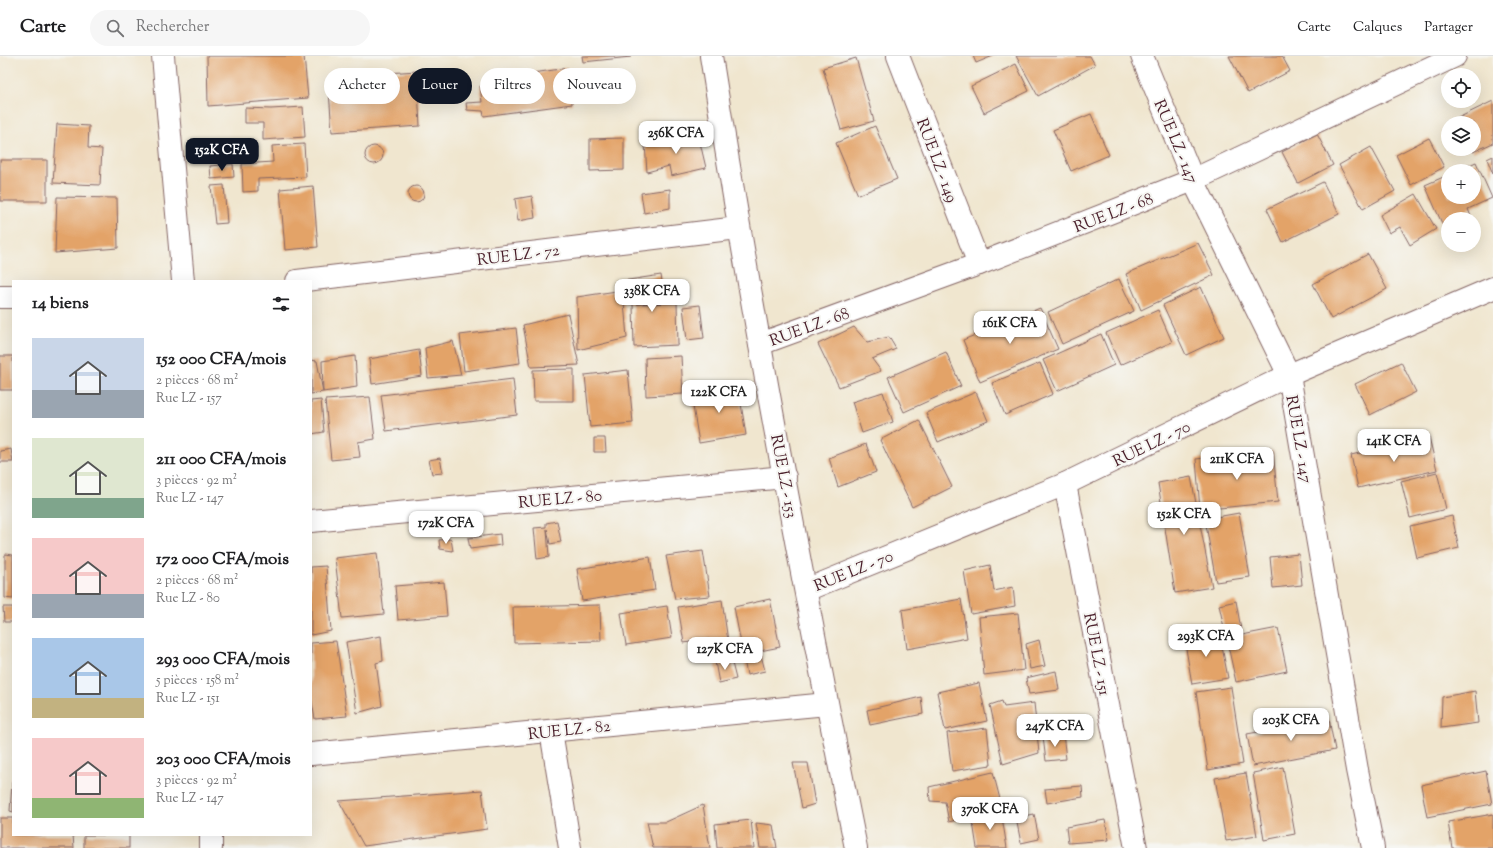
<!DOCTYPE html>
<html lang="fr">
<head>
<meta charset="utf-8">
<style>
  :root { --surface:#fff; --page:#f6f6f6; --text:#202124; --muted:#757577; --line:#e0e0e0; --accent:#111827 }
  body { margin:0; font-family:"Sorts Mill Goudy",serif; background:var(--page); color:var(--text); height:100vh; display:flex; flex-direction:column; font-size:15px; white-space:nowrap }
  * { box-sizing:border-box; margin:0 }
  p { font-size:13px; color:var(--muted) }
  .icon { flex:none; width:22px; height:22px; fill:none; stroke:currentColor; stroke-width:2; stroke-linecap:round; stroke-linejoin:round }
  .map { position:relative; flex:1; overflow:hidden }
  .drawer { position:absolute; left:12px; top:224px; width:300px; height:556px; display:flex; flex-direction:column; background:var(--surface); border-radius:0px; box-shadow:0 4px 16px #0002 }
  .drawer>* { flex:none }
  .guide { position:absolute; left:324px; top:12px; width:380px; height:36px; display:flex; gap:8px }
  .fabs { position:absolute; left:1441px; top:12px; display:grid; gap:8px }
  .fabs a { display:grid; place-items:center; width:40px; height:40px; border-radius:50%; background:var(--surface); box-shadow:0 4px 16px #0002; font-size:20px }
  .price { position:absolute; translate:-50% -34px; padding:0 9px; border-radius:8px; background:#fff; color:#222; font-size:13px; line-height:26px; filter:drop-shadow(0 1px 2px #0008) }
  .price::after { content:''; position:absolute; left:50%; top:24px; width:12px; height:9px; margin-left:-6px; background:inherit; clip-path:polygon(0 0,100% 0,50% 100%) }
  .price.on { background:var(--accent); color:#fff }
  ul { padding:0; list-style:none }
  li { display:flex; align-items:center; gap:12px; height:100px; padding:0 20px }
  li span { display:grid; place-items:center; flex:none; width:112px; height:80px; border-radius:0px; color:#555 }
  li>.icon { margin-inline-start:auto }
  span .icon { width:48px; height:48px; fill:#fffc; stroke-width:1 }
  li b { font-size:17px }
  h2 { display:flex; justify-content:space-between; align-items:center; height:48px; padding:0 20px; font-size:17px }
  .chip { padding:0 14px; border-radius:18px; background:var(--surface); box-shadow:0 4px 16px #0002; font-size:14px; line-height:36px }
  .chip.on { background:var(--accent); color:#fff }
  header { display:flex; align-items:center; gap:24px; box-sizing:border-box; height:56px; padding:0 20px; background:var(--surface); border-bottom:1px solid var(--line) }
  header strong { font-size:19px }
  nav { display:flex; gap:22px; margin-inline-start:auto; font-size:14px }
  .search { width:280px; height:36px; background:var(--page); display:flex; align-items:center; gap:10px; box-sizing:border-box; padding:0 14px; border-radius:22px; color:var(--muted); font-size:15px }
  .map>svg:first-child { display:block }
  .building { fill:#e3a367 }
  .lines { fill:none; stroke-linecap:round; stroke-linejoin:round }
  .street-casing { stroke:#846564; stroke-width:24 }
  .street { stroke:#fff; stroke-width:22 }
  .labels { text-anchor:middle; stroke-width:4; stroke-linejoin:round; paint-order:stroke }
  .street-label { font-size:16px; fill:#4a1f2b; stroke:#f6f6f2 }
</style>
</head>
<body>
<header>
<strong>Carte</strong>
<div class="search"><svg class="icon" aria-label="search" viewBox="0 0 24 24"><circle cx="10" cy="10" r="6"/><path d="M15 15l6 6"/></svg>Rechercher</div>
<nav><a>Carte</a><a>Calques</a><a>Partager</a></nav>
</header>
<div class="map">
<svg width="1493" height="792" viewBox="0 0 1493 792">
  <rect width="100%" height="100%" fill="#f6f6f2"/>
  <filter id="ink" filterUnits="userSpaceOnUse"><feTurbulence type="fractalNoise" baseFrequency=".025" numOctaves="2"/><feDisplacementMap in="SourceGraphic" scale="8" xChannelSelector="R" yChannelSelector="G"/><feConvolveMatrix kernelMatrix="1 2 1 2 8 2 1 2 1" color-interpolation-filters="sRGB"/></filter>
  <filter id="wash" filterUnits="userSpaceOnUse"><feTurbulence type="fractalNoise" baseFrequency=".012" numOctaves="4" result="noise"/><feDisplacementMap in="SourceGraphic" scale="16" xChannelSelector="R" yChannelSelector="G"/><feGaussianBlur stdDeviation="0.9" result="paint"/><feColorMatrix in="noise" values="0 0 0 0 0 0 0 0 0 0 0 0 0 0 0 0 0 1.4 0 .05"/><feComposite in="paint" operator="in"/></filter>
  <g filter="url(#wash)">
    <rect width="100%" height="100%" fill="#f0e6cf"/>
    <g id="blocks">
      <g class="building">
        <polygon points="207,0 304,0 308,42 208,50"/>
        <polygon points="582,0 631,0 631,1 583,6"/>
        <polygon points="973,0 993,0 976,7"/>
        <polygon points="1016,0 1090,0 1095,9 1038,40"/>
        <polygon points="1229,0 1282,0 1290,15 1248,37"/>
        <polygon points="856,2 874,65 841,74 823,12"/>
        <polygon points="1016,8 1029,35 984,57 971,30"/>
        <polygon points="568,12 572,48 484,60 483,55 467,54 466,47 482,46 480,30 498,28 497,22"/>
        <polygon points="417,15 420,70 332,76 328,21"/>
        <polygon points="1493,45 1493,87 1473,96 1472,93 1474,93 1474,67 1460,67 1458,62"/>
        <polygon points="303,51 305,81 263,84 263,67 245,67 245,52 271,53"/>
        <polygon points="1091,58 1109,99 1071,115 1053,74"/>
        <polygon points="57,68 89,70 88,92 102,93 100,129 53,127"/>
        <polygon points="875,70 897,123 858,139 836,87"/>
        <polygon points="698,78 706,112 671,120 669,110 647,116 645,88 662,84"/>
        <polygon points="1317,78 1333,109 1298,127 1282,96"/>
        <polygon points="624,82 624,114 590,115 590,83"/>
        <polygon points="1429,82 1444,111 1411,129 1396,99"/>
        <polygon points="304,88 306,121 258,123 258,135 243,136 242,108 273,106 272,90"/>
        <circle cx="374" cy="99" r="9"/>
        <polygon points="1371,91 1395,135 1363,153 1339,109"/>
        <polygon points="1493,100 1493,118 1487,103"/>
        <rect x="0" y="104" width="47" height="41"/>
        <polygon points="1476,106 1492,142 1468,153 1472,163 1448,163 1448,181 1425,129 1448,119 1448,141 1474,141 1474,115 1456,115"/>
        <polygon points="233,108 234,121 211,123 210,110"/>
        <polygon points="1323,126 1339,158 1283,186 1267,153"/>
        <polygon points="224,129 227,167 215,168 211,130"/>
        <polygon points="313,130 318,191 285,194 280,133"/>
        <circle cx="416" cy="138" r="8"/>
        <polygon points="670,133 670,152 644,157 641,137"/>
        <polygon points="1416,138 1436,173 1410,189 1400,171 1389,177 1380,159"/>
        <polygon points="532,140 535,162 518,165 515,143"/>
        <polygon points="57,141 117,142 118,192 55,197"/>
        <polygon points="1198,187 1214,219 1141,254 1126,218"/>
        <polygon points="1368,198 1387,233 1331,263 1313,228"/>
        <polygon points="661,219 665,245 637,248 677,247 678,289 634,291 633,248 629,248 622,225"/>
        <polygon points="1119,223 1134,255 1062,288 1048,256"/>
        <polygon points="1201,231 1224,281 1186,299 1163,249"/>
        <polygon points="623,234 627,282 578,294 577,241"/>
        <polygon points="700,249 704,282 687,284 683,251"/>
        <polygon points="1040,252 1058,293 980,326 963,284"/>
        <polygon points="1158,254 1172,286 1120,309 1106,277"/>
        <polygon points="568,258 579,309 531,311 523,269"/>
        <polygon points="854,271 867,286 889,281 896,293 872,303 881,315 839,331 818,288"/>
        <polygon points="516,272 520,307 464,315 460,279"/>
        <polygon points="1101,278 1114,309 1057,335 1043,304"/>
        <polygon points="453,285 461,319 428,322 425,292"/>
        <polygon points="419,294 422,320 372,328 369,303"/>
        <polygon points="946,296 961,330 904,356 888,321"/>
        <rect x="0" y="300" width="13" height="34"/>
        <polygon points="355,300 357,331 323,336 311,338 311,304 317,305 323,336 322,305"/>
        <polygon points="681,300 683,338 646,340 645,302"/>
        <polygon points="1401,306 1416,336 1370,359 1355,328"/>
        <polygon points="1040,307 1053,338 1005,359 992,327"/>
        <polygon points="574,313 574,345 534,345 533,314"/>
        <polygon points="628,314 633,367 590,371 585,319"/>
        <polygon points="513,323 517,359 386,375 381,339"/>
        <polygon points="738,329 746,379 699,387 691,338"/>
        <polygon points="883,336 893,366 862,377 852,346"/>
        <polygon points="976,336 988,365 938,386 926,357"/>
        <polygon points="370,341 375,383 358,386 360,401 331,404 325,344"/>
        <polygon points="321,344 324,376 311,378 311,345"/>
        <polygon points="919,364 952,431 912,451 880,384"/>
        <polygon points="1429,381 1437,414 1358,432 1351,399"/>
        <polygon points="594,382 605,382 606,396 594,396"/>
        <polygon points="866,388 876,416 838,431 829,402"/>
        <polygon points="11,393 13,406 0,406 0,395"/>
        <polygon points="1273,395 1278,446 1200,454 1196,403"/>
        <polygon points="440,402 443,417 432,418 429,404"/>
        <polygon points="1437,416 1446,453 1410,462 1401,425"/>
        <polygon points="1191,421 1212,531 1175,537 1158,427"/>
        <polygon points="1239,457 1250,521 1216,526 1205,463"/>
        <polygon points="1452,460 1459,492 1417,502 1410,470"/>
        <polygon points="557,465 561,486 550,488 547,473 549,501 537,503 534,472 546,471 546,467"/>
        <polygon points="500,478 501,489 470,493 468,482"/>
        <polygon points="451,483 453,495 440,493 439,484"/>
        <polygon points="703,495 710,540 675,543 666,500"/>
        <polygon points="377,497 384,558 342,562 335,502"/>
        <polygon points="5,498 13,499 13,543 5,542"/>
        <polygon points="1299,498 1302,529 1273,532 1270,501"/>
        <polygon points="650,501 655,534 582,545 577,513"/>
        <polygon points="990,509 994,535 1013,531 1015,550 971,558 964,515"/>
        <polygon points="326,510 331,575 311,579 311,511"/>
        <polygon points="444,526 447,560 398,564 395,530"/>
        <polygon points="770,543 780,591 760,595 765,615 747,619 734,551"/>
        <polygon points="961,543 967,582 907,593 902,554"/>
        <polygon points="722,544 729,592 715,594 709,583 684,587 678,551"/>
        <polygon points="1236,545 1242,579 1278,572 1287,615 1236,626 1219,549"/>
        <polygon points="600,549 601,585 514,587 513,551"/>
        <polygon points="667,550 672,582 626,589 621,557"/>
        <polygon points="3,551 13,551 13,566 4,566"/>
        <polygon points="1018,557 1024,614 984,619 979,561"/>
        <polygon points="1219,575 1228,622 1192,628 1184,581"/>
        <polygon points="381,580 383,605 376,607 382,650 357,657 346,586"/>
        <polygon points="1039,584 1045,610 1030,613 1026,588"/>
        <polygon points="336,585 347,660 315,663 311,641 311,587"/>
        <polygon points="731,603 736,623 719,627 715,606"/>
        <polygon points="1056,615 1059,634 1029,638 1026,622"/>
        <polygon points="979,627 987,665 945,674 937,636"/>
        <polygon points="1231,631 1243,708 1208,714 1196,636"/>
        <polygon points="1475,635 1478,667 1441,672 1442,641"/>
        <polygon points="921,641 923,658 870,669 867,654"/>
        <polygon points="1002,645 1004,651 1034,647 1039,697 1003,708 990,649"/>
        <polygon points="1329,663 1335,694 1253,710 1247,678"/>
        <polygon points="987,672 991,709 952,715 947,677"/>
        <polygon points="1063,678 1066,703 1046,705 1043,681"/>
        <polygon points="793,707 808,707 815,748 802,752"/>
        <polygon points="1283,711 1295,778 1264,784 1253,717"/>
        <polygon points="1486,715 1492,748 1427,761 1421,729"/>
        <polygon points="993,716 1002,751 949,766 945,746 930,745 929,731"/>
        <polygon points="1246,717 1257,780 1226,785 1215,722"/>
        <polygon points="12,726 13,726 13,756 10,755"/>
        <polygon points="1082,730 1083,741 1047,747 1045,733"/>
        <polygon points="482,734 487,773 364,790 339,745"/>
        <polygon points="703,749 710,792 653,792 647,766 666,766"/>
        <polygon points="1001,755 1007,792 977,792 972,760"/>
        <polygon points="1034,758 1039,783 1021,787 1016,762"/>
        <polygon points="1493,758 1493,792 1452,792 1448,766"/>
        <polygon points="0,762 13,762 13,779 73,779 74,792 0,792"/>
        <polygon points="751,764 754,792 717,792 715,768"/>
        <polygon points="1105,764 1109,784 1068,787 1066,771"/>
        <polygon points="756,767 773,769 777,792 760,792"/>
        <rect x="84" y="779" width="45" height="13"/>
      </g>
    </g>
  </g>
  <g filter="url(#ink)">
    <use href="#blocks" fill-opacity="0" stroke="#846564" stroke-width="1"/>
    <g class="lines">
      <defs>
        <g id="street">
          <polyline points="163,0 183,225"/>
          <path d="M711,0C753,265 803,529 856,792"/>
          <polyline points="898,0 979,208"/>
          <polyline points="1142,0 1193,124 1289,319 1357,714 1373,792"/>
          <polyline points="297,225 738,172"/>
          <polyline points="0,241 13,241"/>
          <polyline points="760,288 979,208 1193,124 1455,0"/>
          <polyline points="1065,428 1136,792"/>
          <polyline points="311,465 785,421"/>
          <polyline points="806,534 1065,428 1289,319 1493,232"/>
          <polyline points="551,675 570,792"/>
          <polyline points="311,698 827,648"/>
          <polyline points="211,779 211,792"/>
        </g>
      </defs>
      <use href="#street" class="street-casing"/>
      <use href="#street" class="street"/>
    </g>
  </g>
  <g class="labels">
    <g class="street-label">
      <text transform="translate(1177 85) rotate(67)" y="6">RUE LZ - 147</text>
      <text transform="translate(938 104) rotate(69)" y="6">RUE LZ - 149</text>
      <text transform="translate(1113 156) rotate(-21)" y="6">RUE LZ - 68</text>
      <text transform="translate(518 198) rotate(-7)" y="6">RUE LZ - 72</text>
      <text transform="translate(809 270) rotate(-20)" y="6">RUE LZ - 68</text>
      <text transform="translate(1300 383) rotate(80)" y="6">RUE LZ - 147</text>
      <text transform="translate(1151 387) rotate(-26)" y="6">RUE LZ - 70</text>
      <text transform="translate(785 420) rotate(79)" y="6">RUE LZ - 153</text>
      <text transform="translate(560 442) rotate(-5)" y="6">RUE LZ - 80</text>
      <text transform="translate(853 514) rotate(-22)" y="6">RUE LZ - 70</text>
      <text transform="translate(1098 598) rotate(79)" y="6">RUE LZ - 151</text>
      <text transform="translate(569 673) rotate(-6)" y="6">RUE LZ - 82</text>
    </g>
  </g>
</svg>
<div class="fabs">
<a><svg class="icon" aria-label="locate" viewBox="0 0 24 24"><circle cx="12" cy="12" r="6"/><path d="M12 2v4M12 18v4M2 12h4M18 12h4"/></svg></a>
<a><svg class="icon" aria-label="layers" viewBox="0 0 24 24"><path d="M12 4l9 5-9 5-9-5zM3 14l9 5 9-5"/></svg></a>
<a>+</a>
<a>−</a>
</div>
<b class="price" style="left:676px;top:99px">256K CFA</b>
<b class="price on" style="left:222px;top:116px">152K CFA</b>
<b class="price" style="left:652px;top:257px">338K CFA</b>
<b class="price" style="left:1010px;top:289px">161K CFA</b>
<b class="price" style="left:719px;top:358px">122K CFA</b>
<b class="price" style="left:1394px;top:407px">141K CFA</b>
<b class="price" style="left:1237px;top:425px">211K CFA</b>
<b class="price" style="left:1184px;top:480px">152K CFA</b>
<b class="price" style="left:446px;top:489px">172K CFA</b>
<b class="price" style="left:1206px;top:602px">293K CFA</b>
<b class="price" style="left:725px;top:615px">127K CFA</b>
<b class="price" style="left:1291px;top:686px">203K CFA</b>
<b class="price" style="left:1055px;top:692px">247K CFA</b>
<b class="price" style="left:990px;top:775px">370K CFA</b>
<div class="guide">
<a class="chip">Acheter</a>
<a class="chip on">Louer</a>
<a class="chip">Filtres</a>
<a class="chip">Nouveau</a>
</div>
<section class="drawer">
<h2>14 biens<svg class="icon" aria-label="filters" viewBox="0 0 24 24"><path d="M4 7h16M4 17h16"/><circle cx="9" cy="7" r="2"/><circle cx="15" cy="17" r="2"/></svg></h2>
<ul>
<li><span style="background:linear-gradient(#c9d6e8 65%,#9aa5b1 0)"><svg class="icon" aria-label="home" viewBox="0 0 24 24"><path d="M3 11l9-7 9 7M6 9v11h12V9"/></svg></span><div><b>152 000 CFA/mois</b><p>2 pièces · 68 m²</p><p>Rue LZ - 157</p></div></li>
<li><span style="background:linear-gradient(#dfe7d0 75%,#7fa58c 0)"><svg class="icon" aria-label="home" viewBox="0 0 24 24"><path d="M3 11l9-7 9 7M6 9v11h12V9"/></svg></span><div><b>211 000 CFA/mois</b><p>3 pièces · 92 m²</p><p>Rue LZ - 147</p></div></li>
<li><span style="background:linear-gradient(#f6c9c9 70%,#9aa5b1 0)"><svg class="icon" aria-label="home" viewBox="0 0 24 24"><path d="M3 11l9-7 9 7M6 9v11h12V9"/></svg></span><div><b>172 000 CFA/mois</b><p>2 pièces · 68 m²</p><p>Rue LZ - 80</p></div></li>
<li><span style="background:linear-gradient(#a9c7e8 75%,#c2b280 0)"><svg class="icon" aria-label="home" viewBox="0 0 24 24"><path d="M3 11l9-7 9 7M6 9v11h12V9"/></svg></span><div><b>293 000 CFA/mois</b><p>5 pièces · 158 m²</p><p>Rue LZ - 151</p></div></li>
<li><span style="background:linear-gradient(#f6c9c9 75%,#8fb573 0)"><svg class="icon" aria-label="home" viewBox="0 0 24 24"><path d="M3 11l9-7 9 7M6 9v11h12V9"/></svg></span><div><b>203 000 CFA/mois</b><p>3 pièces · 92 m²</p><p>Rue LZ - 147</p></div></li>
</ul>
</section>
</div>
</body>
</html>
